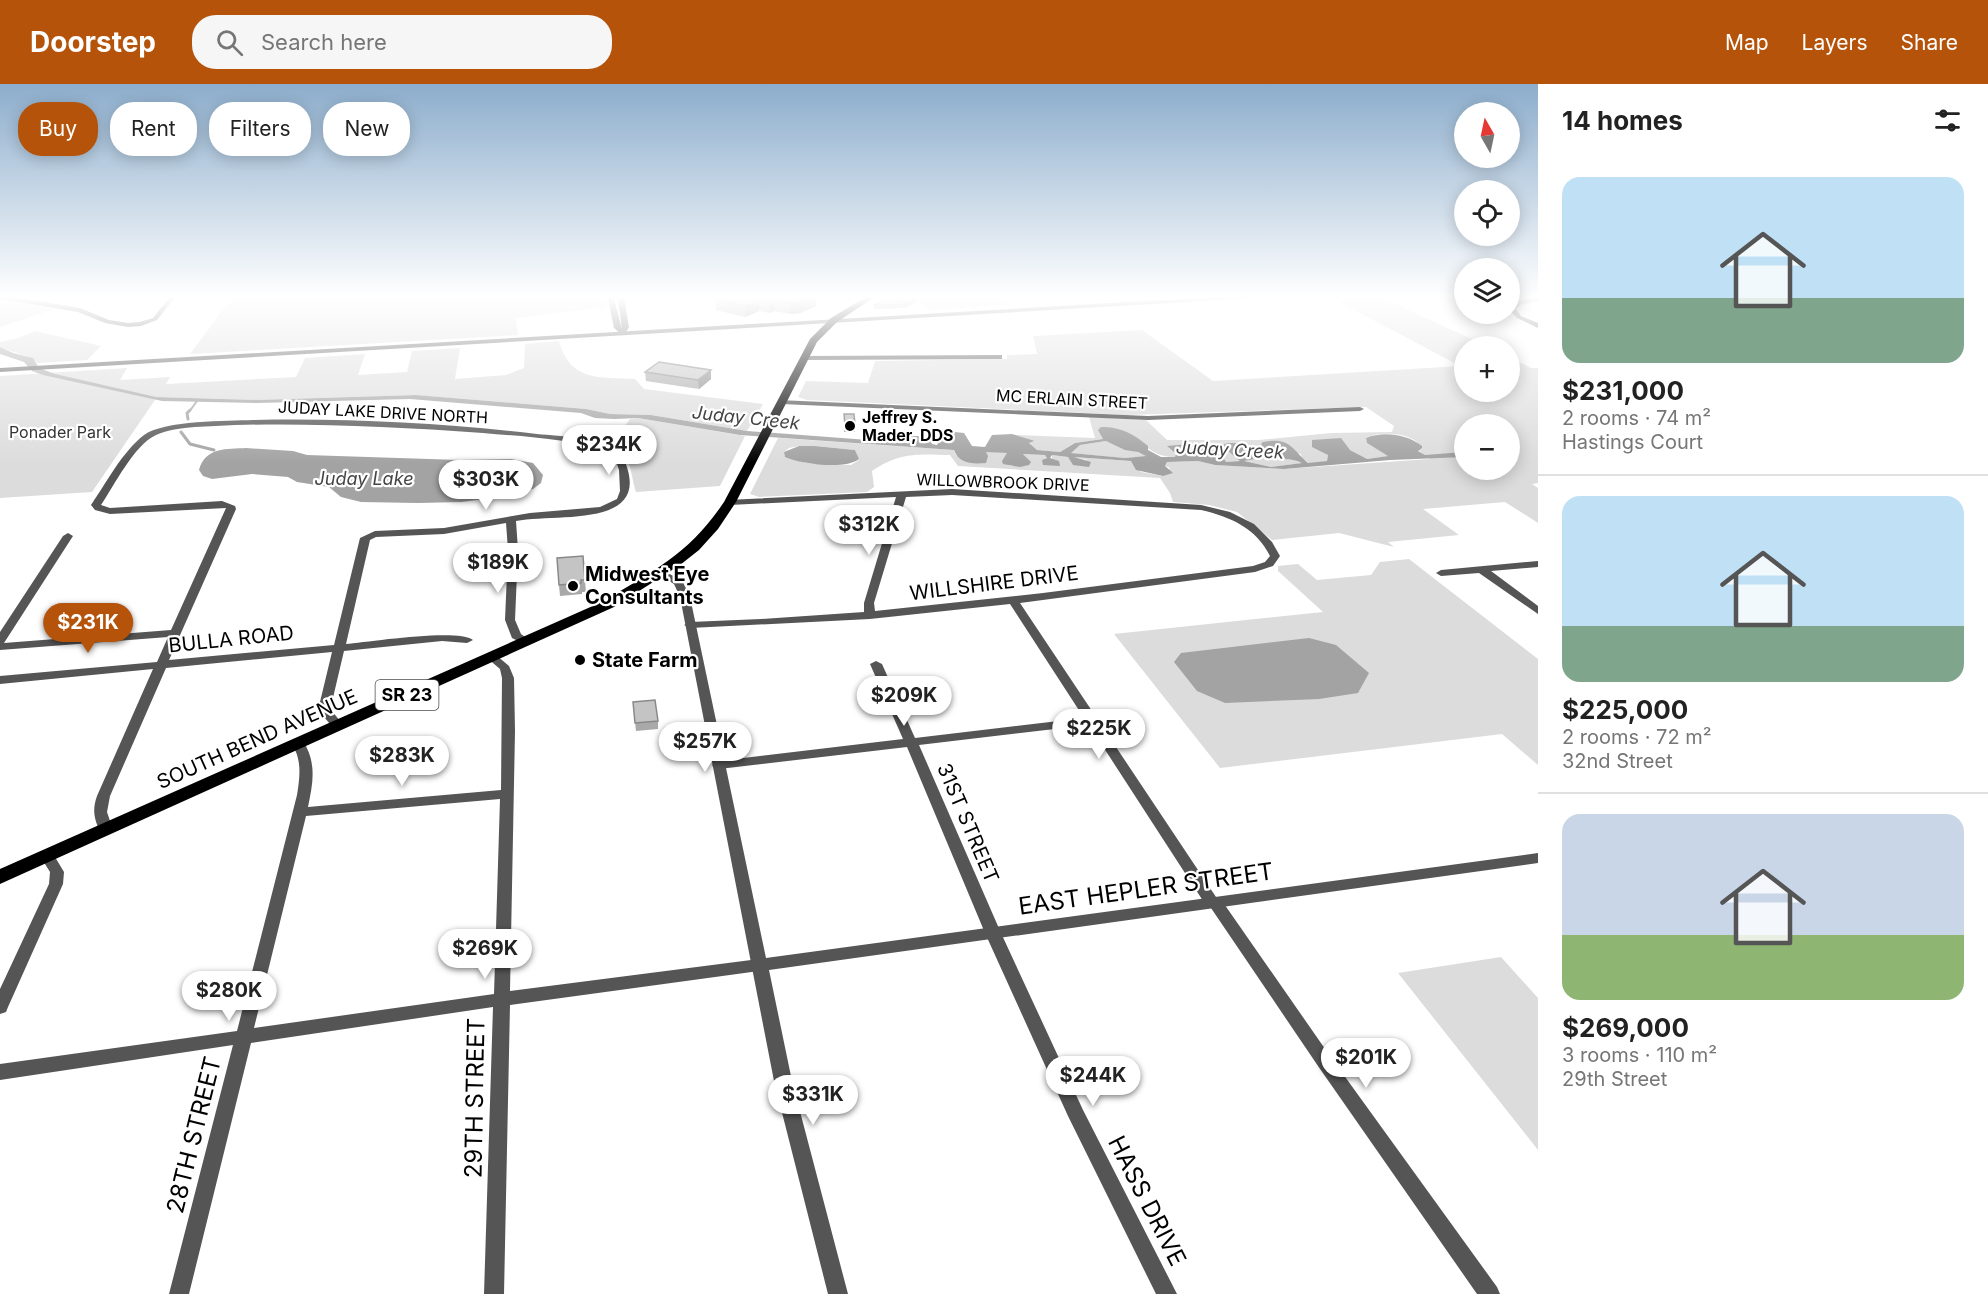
<!DOCTYPE html>
<html lang="en">
<head>
<meta charset="utf-8">
<style>
  :root { --surface:#fff; --page:#f6f6f6; --text:#222; --muted:#767676; --line:#e0e0e0; --accent:#b45309 }
  body { margin:0; font-family:Inter,sans-serif; background:var(--page); color:var(--text); height:100vh; display:flex; flex-direction:column; font-size:22px; white-space:nowrap }
  * { box-sizing:border-box; margin:0 }
  p { font-size:20px; color:var(--muted) }
  .icon { flex:none; width:33px; height:33px; fill:none; stroke:currentColor; stroke-width:2; stroke-linecap:round; stroke-linejoin:round }
  .map { position:relative; flex:1; overflow:hidden }
  .drawer { display:flex; flex-direction:column; background:var(--surface); width:450px }
  .drawer>* { flex:none }
  .top-card { position:absolute; left:18px; top:18px; width:570px; height:54px; display:flex; gap:12px }
  .needle { width:39px; rotate:351deg }
  .tools { position:absolute; left:1454px; top:18px; display:grid; gap:12px }
  .tools a { display:grid; place-items:center; width:66px; height:66px; border-radius:50%; background:var(--surface); box-shadow:0 3px 15px #0003; font-size:30px }
  .price { position:absolute; translate:-50% -51px; padding:0 14px; border-radius:21px; background:#fff; color:#222; font-size:20px; line-height:39px; filter:drop-shadow(0 2px 3px #0008) }
  .price::after { content:''; position:absolute; left:50%; top:36px; width:18px; height:14px; margin-left:-9px; background:inherit; clip-path:polygon(0 0,100% 0,50% 100%) }
  .price.on { background:var(--accent); color:#fff }
  ul { padding:0; list-style:none }
  li { display:grid; align-content:center; gap:12px; height:318px; padding:0 24px }
  li+li { border-top:2px solid var(--line) }
  li span { display:grid; place-items:center; height:186px; border-radius:18px; color:#555 }
  li>.icon { margin-inline-start:auto }
  span .icon { width:108px; height:108px; fill:#fffc; stroke-width:1 }
  li b { font-size:26px }
  h2 { display:flex; justify-content:space-between; align-items:center; height:72px; padding:0 24px; font-size:26px }
  .pill { padding:0 21px; border-radius:24px; background:var(--surface); box-shadow:0 3px 15px #0003; font-size:21px; line-height:54px }
  .pill.on { background:var(--accent); color:#fff }
  header { display:flex; align-items:center; gap:36px; box-sizing:border-box; height:84px; padding:0 30px; background:var(--accent); color:#fff }
  header strong { font-size:28px }
  nav { display:flex; gap:33px; margin-inline-start:auto; font-size:21px }
  .search { width:420px; height:54px; background:var(--page); display:flex; align-items:center; gap:15px; box-sizing:border-box; padding:0 21px; border-radius:24px; color:var(--muted); font-size:22px }
  main { display:flex; flex:1; min-height:0 }
  .map>svg:first-child { display:block }
  .green { fill:#dcdcdc; fill-rule:evenodd }
  .water { fill:#a3a3a3; fill-rule:evenodd }
  .lines { fill:none; stroke-linecap:round; stroke-linejoin:round }
  .stream-far1 { stroke:#a3a3a3; stroke-width:2 }
  .stream { stroke:#a3a3a3; stroke-width:3 }
  .minor { fill:#555; fill-rule:evenodd }
  .tertiary { fill:#555; fill-rule:evenodd }
  .primary { fill:#000; fill-rule:evenodd }
  .wall { fill:#a9a9a9 }
  .shaded-wall { fill:#898989 }
  .building { fill:#c4c4c4; stroke:#898989; stroke-width:1.5 }
  .poi-dot { fill:#000; stroke:#fff; stroke-width:2 }
  .labels { text-anchor:middle; stroke-width:4.5; stroke-linejoin:round; paint-order:stroke }
  .far-street-label { font-size:16px; fill:#000; stroke:#fff }
  .far-poi-label { font-size:16px; font-weight:bold; fill:#000; stroke:#fff; text-anchor:start }
  .far-park-label { font-size:16px; fill:#333; stroke:#fff }
  .far-water-label { font-size:18px; font-style:italic; fill:#444; stroke:#fff }
  .shield { fill:#fff; stroke:#4c4c4c; stroke-width:1.5 }
  .shield-label { font-size:18px; font-weight:bold; fill:#000 }
  .poi-label { font-size:20px; font-weight:bold; fill:#000; stroke:#fff; text-anchor:start }
  .street-label { font-size:20px; fill:#000; stroke:#fff }
  .near-street-label { font-size:24px; fill:#000; stroke:#fff }
</style>
</head>
<body>
<header>
<strong>Doorstep</strong>
<div class="search"><svg class="icon" aria-label="search" viewBox="0 0 24 24"><circle cx="10" cy="10" r="6"/><path d="M15 15l6 6"/></svg>Search here</div>
<nav><a>Map</a><a>Layers</a><a>Share</a></nav>
</header>
<main>
<div class="map">
<svg width="1538" height="1210" viewBox="0 0 1538 1210">
  <rect width="100%" height="100%" fill="#fff"/>
  <g class="green">
    <polygon points="234,211 605,211 607,223 516,234 518,251 190,270"/>
    <polygon points="936,211 1000,211 1012,221 928,226 915,212"/>
    <path d="M1326,211H1376L1487,262H1464V308H1509V273L1531,284H1538V399L1532,400L1538,404V439L1505,418L1423,425L1459,451L1388,458L1394,463L1339,449L1272,456L1237,428L1209,421L1173,418L1170,409L1160,394L958,382L950,371C917,370 900,368 872,387L874,403L867,408L759,413L750,410L778,354L954,366L955,370C965,378 972,380 986,378L985,367L1008,369L1006,374L1010,382L1029,381L1028,375L1023,370L1045,371L1047,374L1044,375H1052V371L1068,373L1072,378L1088,376L1073,373L1131,377L1141,388L1163,392L1170,384L1165,382L1167,378L1198,377L1215,381L1284,385L1430,375L1418,366L1422,364C1413,348 1381,347 1366,354L1367,359L1389,372L1366,375L1350,366L1326,369L1328,371L1327,377L1310,380L1302,374L1301,370L1264,363C1272,381 1290,371 1303,379L1271,383L1244,377L1261,374L1227,365L1242,377L1226,378C1216,358 1188,363 1169,364L1176,370L1175,373C1140,373 1140,342 1101,343L1103,355L1075,359L1060,368L1037,366L1029,359L1032,356L1015,351L1095,354L1089,333L1146,336L1167,356H1259L1331,349L1392,348L1394,342L1366,323L1128,331L807,316L798,313L806,297L868,299L875,277L1007,275V271L1037,270L1033,252L1142,246L1213,297L1460,282ZM1464,340H1509V386H1464ZM799,362H815L855,366L859,376L851,381L824,380L807,379L785,373L784,368L789,364Z"/>
    <polygon points="0,215 54,225 0,243"/>
    <path d="M35,247L101,262L87,276L38,279C29,270 12,269 0,263V258L15,255Z"/>
    <path d="M559,257C570,298 600,293 635,295L644,305L763,320L747,347L651,331L610,330L586,325L416,311L256,316L157,313L92,408L0,414V292L127,284L120,296L170,293L166,300L296,293L305,274L365,270L358,291L407,288L412,267L460,264L455,295L506,291L524,284L525,260Z"/>
    <path d="M638,334L745,352L720,402L636,408C631,392 630,366 613,358L630,335Z"/>
    <path d="M1106,357C1112,359 1142,369 1147,372L1125,374L1070,369L1080,361Z"/>
    <polygon points="1409,475 1538,575 1538,681 1502,650 1220,684 1114,550 1323,528 1278,487 1278,482 1298,480 1317,496 1371,491 1380,478"/>
    <polygon points="1501,873 1538,914 1538,1066 1398,889"/>
  </g>
  <g class="water">
    <path d="M0,263L13,269L33,274L39,284L55,290L156,313L256,316L416,311L586,325L610,330L651,331L747,347L908,359L911,352H926L931,356L932,360L937,361L942,352L955,348L964,349L972,362L985,363L992,351L1012,350L1032,356L1034,357L1029,359L1037,366L1060,368L1075,359L1103,355L1098,346L1101,343C1119,342 1134,350 1148,362V366L1161,373H1175L1176,370L1167,362L1188,360L1220,368L1226,378L1240,377L1221,361C1236,356 1249,361 1261,371V374L1244,377L1271,383L1302,379C1292,373 1280,377 1269,372L1261,360L1263,358C1290,353 1291,364 1308,379L1327,377L1328,371L1312,363V356L1341,354L1350,366L1367,375L1388,372L1367,359L1366,354C1383,347 1407,350 1422,362V364L1418,367L1425,371L1464,368V373L1390,376L1284,385L1215,381L1198,377L1167,378L1165,382L1173,389L1163,392L1136,386L1131,377L1074,373L1091,378L1089,383L1073,381L1068,373L1052,371L1050,374L1059,377L1060,382L1043,381L1042,376L1047,374L1045,371L1023,370L1031,378L1029,381L1020,383L1003,380L1002,377L1007,369L986,368L988,372L986,379C972,380 959,380 954,366L740,351L638,334L614,335L595,334L581,329L410,315L257,319L162,317L43,291L32,287L24,278L0,270ZM1106,357L1125,366L1138,368L1146,372L1125,374L1071,369L1080,361Z"/>
    <path d="M799,362H815L855,366L859,375C846,386 800,380 785,373L784,368Z"/>
    <path d="M246,364L293,367L307,371L460,376L511,375L533,379L543,391L541,399L533,405L498,413L462,418L418,419L361,418L341,413L329,403L297,398L288,393L252,390L212,395L203,392L199,386C205,363 227,365 246,364Z"/>
    <polygon points="1309,554 1336,561 1369,589 1358,609 1319,615 1225,619 1197,607 1174,578 1181,569"/>
  </g>
  <g class="lines">
    <polyline class="stream-far1" points="189,328 197,317"/>
    <g class="stream">
      <polyline points="188,335 187,329 190,326"/>
      <polyline points="181,348 190,360 214,366"/>
    </g>
    <g class="minor">
      <polygon points="0,211 80,224 109,236 128,239 140,238 153,234 171,211 177,211 157,236 141,242 128,243 105,239 78,228 0,215"/>
      <path d="M611,211H619L624,214L629,243L625,250H621L614,244L608,215ZM615,214L618,215L622,245L614,215Z"/>
      <polygon points="1538,213 1538,217 1522,220 1516,225 1521,232 1538,239 1538,244 1517,234 1509,225 1518,217"/>
      <polygon points="1002,271 1002,275 999,275 804,276 800,274 804,272"/>
      <polygon points="778,316 1148,332 1360,323 1364,325 1360,327 1148,336 781,320 778,320"/>
      <path d="M253,336C348,334 443,339 537,350C561,352 602,354 621,369C660,446 559,429 516,437L518,466L515,536L521,550L532,558L526,561L512,554L505,536L508,466L506,439L444,450L376,453L370,456L346,560C368,558 458,544 473,556L467,559L442,557L344,567L332,618V627L344,642L342,645H334L320,628V618L332,568L166,584L110,712L107,728L113,746L111,749H101C94,736 92,726 97,712L153,585L0,600V592L157,578L168,553L0,566V548L63,452L68,449L73,452L4,559L171,546L226,424L110,430L95,426L91,421C107,398 122,368 144,351C165,336 227,337 253,336ZM235,341C318,339 400,343 483,349C526,353 573,354 614,371L619,386L620,407L617,415L600,423L530,429L444,444L375,447L360,454L334,561L169,576L236,425L235,422L222,417L110,424L101,421C114,402 134,361 156,351C179,341 210,343 235,341Z"/>
      <path d="M952,405L1201,421L1230,428L1254,440L1272,458L1280,472L1273,482L1255,488L1020,519L1216,813L1220,814L1330,972L1497,1203L1500,1210H1477L1318,982L1211,824L1207,823L1089,641L919,661L1001,849L1083,1026L1177,1210H1156L1068,1032L985,849L907,663L719,685L714,684L712,681L719,677L903,655L870,580L876,577L882,580L915,654L1084,634L1010,520L870,535L690,544L684,541L690,538L761,535L864,528V519L896,413L730,421L727,420V416ZM952,411L1201,426C1231,433 1256,444 1270,472L1265,478L1253,482L1043,509L875,527L874,519L906,413Z"/>
      <polygon points="1538,477 1538,483 1491,487 1538,522 1538,530 1479,489 1441,492 1436,489 1441,486"/>
      <path d="M492,570L496,571L509,582L514,594L515,647L510,907L759,875L765,877L767,881L765,885L759,887L510,921L504,1210H484L493,923L251,959L189,1210H169L233,961L0,996V980L237,947L297,711C300,692 302,676 292,660L293,657H303C317,679 313,699 308,723L501,706L502,594L500,585L486,573ZM500,715L494,910L254,944L306,732Z"/>
      <polygon points="47,767 52,768 64,788 63,800 8,923 6,928 0,930 0,905 49,800 50,788 40,772 42,768"/>
    </g>
    <g class="tertiary">
      <polygon points="1247,211 1274,211 1271,213 0,288 0,284"/>
      <polygon points="661,486 682,496 690,513 766,874 1538,769 1538,779 769,886 792,997 848,1210 828,1210 774,997 680,513 674,500 656,489"/>
    </g>
    <path class="primary" d="M869,211H878L837,238L817,258L736,418L718,445L699,466L680,481L614,523L0,800V785L604,517C655,486 690,469 724,418L810,255L831,234Z"/>
  </g>
  <g class="wall">
    <polygon points="816,211 816,222 800,229 790,230 774,227 769,229 759,227 745,233 716,226 715,215"/>
    <polygon points="917,213 917,218 904,224 874,225 874,221"/>
    <polygon points="645,288 711,295 699,305 646,297"/>
    <polygon points="844,330 855,341 855,348 844,348"/>
    <polygon points="583,472 586,508 582,508 582,510 560,512 559,501"/>
    <polygon points="633,618 658,637 658,645 636,647"/>
  </g>
  <g class="shaded-wall">
    <polygon points="816,211 816,222 800,229 790,230 790,219"/>
    <polygon points="917,213 917,218 904,224 905,220"/>
    <polygon points="759,216 759,227 745,233 745,222"/>
    <polygon points="774,216 774,227 769,229 769,218"/>
    <polygon points="711,286 711,295 699,305 698,296"/>
  </g>
  <g class="building">
    <polygon points="728,211 816,211 800,218 790,219 774,216 769,218 759,216 745,222 715,215"/>
    <polygon points="896,211 914,211 917,213 905,220 874,221"/>
    <polygon points="659,278 711,286 698,296 645,288"/>
    <polygon points="844,330 854,330 855,341 845,341"/>
    <polygon points="583,472 585,496 581,496 581,499 559,501 557,474"/>
    <polygon points="655,616 658,637 635,639 633,618"/>
  </g>
  <linearGradient id="sky" x2="0" y2="1"><stop stop-color="#8cadcc"/><stop offset="0.56" stop-color="#fff"/><stop offset="1" stop-color="#fff" stop-opacity="0"/></linearGradient>
  <rect width="1538" height="380" fill="url(#sky)"/>
  <g class="poi-dot">
    <circle cx="850" cy="342" r="6"/>
    <circle cx="573" cy="502" r="6"/>
    <circle cx="580" cy="576" r="6"/>
  </g>
  <g class="labels">
    <g class="far-street-label">
      <text transform="translate(1072 315) rotate(3)" y="6">MC ERLAIN STREET</text>
      <text transform="translate(383 328) rotate(3)" y="6">JUDAY LAKE DRIVE NORTH</text>
      <text transform="translate(1003 398) rotate(2)" y="6">WILLOWBROOK DRIVE</text>
    </g>
    <g class="far-poi-label">
      <text x="862" y="339">Jeffrey S.<tspan x="862" dy="18">Mader, DDS</tspan></text>
    </g>
    <g class="far-park-label">
      <text x="60" y="354">Ponader Park</text>
    </g>
    <g class="far-water-label">
      <text transform="translate(746 334) rotate(6)" y="6">Juday Creek</text>
      <text transform="translate(1230 366) rotate(3)" y="6">Juday Creek</text>
      <text x="364" y="401">Juday Lake</text>
    </g>
    <rect class="shield" x="375.5" y="596" width="63" height="30" rx="4.5"/>
    <g class="shield-label">
      <text x="407" y="617">SR 23</text>
    </g>
    <g class="poi-label">
      <text x="585" y="497">Midwest Eye<tspan x="585" dy="23">Consultants</tspan></text>
      <text x="592" y="583">State Farm</text>
    </g>
    <g class="street-label">
      <text transform="translate(994 499) rotate(-7)" y="7">WILLSHIRE DRIVE</text>
      <text transform="translate(231 555) rotate(-6)" y="7">BULLA ROAD</text>
      <text transform="translate(257 655) rotate(-24)" y="7">SOUTH BEND AVENUE</text>
      <text transform="translate(968 739) rotate(67)" y="7">31ST STREET</text>
    </g>
    <g class="near-street-label">
      <text transform="translate(1146 805) rotate(-8)" y="8">EAST HEPLER STREET</text>
      <text transform="translate(475 1014) rotate(-89)" y="8">29TH STREET</text>
      <text transform="translate(194 1051) rotate(-76)" y="8">28TH STREET</text>
      <text transform="translate(1147 1117) rotate(63)" y="8">HASS DRIVE</text>
    </g>
  </g>
</svg>
<div class="tools">
<a><svg class="needle" viewBox="-14 -14 28 28"><path d="M0-13l5 13h-10z" fill="#e53935"/><path d="M0 13l5-13h-10z" fill="#767676"/></svg></a>
<a><svg class="icon" aria-label="locate" viewBox="0 0 24 24"><circle cx="12" cy="12" r="6"/><path d="M12 2v4M12 18v4M2 12h4M18 12h4"/></svg></a>
<a><svg class="icon" aria-label="layers" viewBox="0 0 24 24"><path d="M12 4l9 5-9 5-9-5zM3 14l9 5 9-5"/></svg></a>
<a>+</a>
<a>−</a>
</div>
<b class="price" style="left:609px;top:392px">$234K</b>
<b class="price" style="left:486px;top:427px">$303K</b>
<b class="price" style="left:869px;top:472px">$312K</b>
<b class="price" style="left:498px;top:510px">$189K</b>
<b class="price on" style="left:88px;top:570px">$231K</b>
<b class="price" style="left:904px;top:643px">$209K</b>
<b class="price" style="left:1099px;top:676px">$225K</b>
<b class="price" style="left:705px;top:689px">$257K</b>
<b class="price" style="left:402px;top:703px">$283K</b>
<b class="price" style="left:485px;top:896px">$269K</b>
<b class="price" style="left:229px;top:938px">$280K</b>
<b class="price" style="left:1366px;top:1005px">$201K</b>
<b class="price" style="left:1093px;top:1023px">$244K</b>
<b class="price" style="left:813px;top:1042px">$331K</b>
<div class="top-card">
<a class="pill on">Buy</a>
<a class="pill">Rent</a>
<a class="pill">Filters</a>
<a class="pill">New</a>
</div>
</div>
<section class="drawer">
<h2>14 homes<svg class="icon" aria-label="filters" viewBox="0 0 24 24"><path d="M4 7h16M4 17h16"/><circle cx="9" cy="7" r="2"/><circle cx="15" cy="17" r="2"/></svg></h2>
<ul>
<li><span style="background:linear-gradient(#bfe0f5 65%,#7fa58c 0)"><svg class="icon" aria-label="home" viewBox="0 0 24 24"><path d="M3 11l9-7 9 7M6 9v11h12V9"/></svg></span><div><b>$231,000</b><p>2 rooms · 74 m²</p><p>Hastings Court</p></div></li>
<li><span style="background:linear-gradient(#bfe0f5 70%,#7fa58c 0)"><svg class="icon" aria-label="home" viewBox="0 0 24 24"><path d="M3 11l9-7 9 7M6 9v11h12V9"/></svg></span><div><b>$225,000</b><p>2 rooms · 72 m²</p><p>32nd Street</p></div></li>
<li><span style="background:linear-gradient(#c9d6e8 65%,#8fb573 0)"><svg class="icon" aria-label="home" viewBox="0 0 24 24"><path d="M3 11l9-7 9 7M6 9v11h12V9"/></svg></span><div><b>$269,000</b><p>3 rooms · 110 m²</p><p>29th Street</p></div></li>
</ul>
</section>
</main>
</body>
</html>
